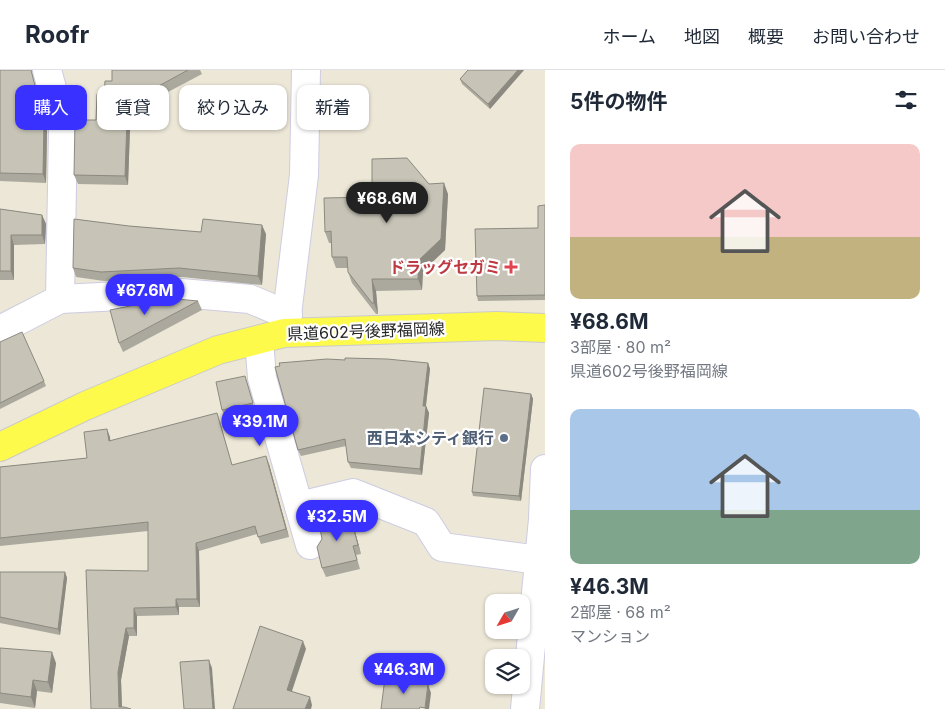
<!DOCTYPE html>
<html lang="ja">
<head>
<meta charset="utf-8">
<style>
  :root { --surface:#fff; --page:#f6f6f7; --text:#1f2937; --muted:#747a83; --line:#e0e1e3; --accent:#3831ff }
  body { margin:0; font-family:Inter,"Noto Sans JP",sans-serif; background:var(--page); color:var(--text); height:100vh; display:flex; flex-direction:column; font-size:19px; white-space:nowrap }
  * { box-sizing:border-box; margin:0 }
  p { font-size:16px; color:var(--muted) }
  .icon { flex:none; width:28px; height:28px; fill:none; stroke:currentColor; stroke-width:2; stroke-linecap:round; stroke-linejoin:round }
  .map { position:relative; flex:1; overflow:hidden }
  .sheet { display:flex; flex-direction:column; background:var(--surface); width:400px }
  .sheet>* { flex:none }
  .top-card { position:absolute; left:15px; top:15px; width:455px; height:45px; display:flex; gap:10px }
  .needle { width:32px; rotate:231deg }
  .buttons { position:absolute; left:485px; top:524px; display:grid; gap:10px }
  .buttons a { display:grid; place-items:center; width:45px; height:45px; border-radius:10px; background:var(--surface); box-shadow:0 1px 4px #0004; font-size:25px }
  .price { position:absolute; translate:-50% -42px; padding:0 11px; border-radius:18px; background:var(--accent); color:#fff; font-size:16px; line-height:32px; filter:drop-shadow(0 1px 2px #0008) }
  .price::after { content:''; position:absolute; left:50%; top:30px; width:15px; height:11px; margin-left:-8px; background:inherit; clip-path:polygon(0 0,100% 0,50% 100%) }
  .price.active { background:#222; color:#fff }
  ul { padding:0; list-style:none }
  li { display:grid; align-content:center; gap:10px; height:265px; padding:0 25px }
  li span { display:grid; place-items:center; height:155px; border-radius:10px; color:#555 }
  li>.icon { margin-inline-start:auto }
  span .icon { width:90px; height:90px; fill:#fffc; stroke-width:1 }
  li b { font-size:21px }
  h2 { display:flex; justify-content:space-between; align-items:center; height:60px; padding:0 25px; font-size:21px }
  .tag { padding:0 18px; border-radius:10px; background:var(--surface); box-shadow:0 1px 4px #0004; font-size:18px; line-height:45px }
  .tag.active { background:var(--accent); color:#fff }
  header { display:flex; align-items:center; gap:30px; box-sizing:border-box; height:70px; padding:0 25px; background:var(--surface); border-bottom:1px solid var(--line) }
  header strong { font-size:24px }
  nav { display:flex; gap:28px; margin-inline-start:auto; font-size:18px }
  main { display:flex; flex:1; min-height:0 }
  .map>svg:first-child { display:block }
  .lines { fill:none; stroke-linecap:round; stroke-linejoin:round }
  .minor-casing { stroke:#cdcce2; stroke-width:30 }
  .major-casing { stroke:#cbcbcb; stroke-width:30 }
  .minor { stroke:#fff; stroke-width:28 }
  .major { stroke:#fdfa4b; stroke-width:28 }
  .wall { fill:#aba99d }
  .shaded-wall { fill:#8b8980 }
  .building { fill:#c7c4b7; stroke:#8b8980 }
  .health-dot { fill:#e0444e; stroke:#fff; stroke-width:2 }
  .service-dot { fill:#5c6f8a; stroke:#fff; stroke-width:2 }
  .labels { text-anchor:middle; stroke-width:4.5; stroke-linejoin:round; paint-order:stroke }
  .health-label { font-size:16px; font-weight:bold; fill:#be3a42; stroke:#fff; text-anchor:end }
  .street-label { font-size:16px; fill:#272727; stroke:#fff }
  .service-label { font-size:16px; font-weight:bold; fill:#4e5e75; stroke:#fff; text-anchor:end }
</style>
</head>
<body>
<header>
<strong>Roofr</strong>
<nav><a>ホーム</a><a>地図</a><a>概要</a><a>お問い合わせ</a></nav>
</header>
<main>
<div class="map">
<svg width="545" height="639" viewBox="0 0 545 639">
  <rect width="100%" height="100%" fill="#ece7d7"/>
  <g class="lines">
    <defs>
      <g id="minor">
        <polyline points="47,0 63,59 60,229 181,223 250,229 288,245"/>
        <polyline points="0,260 60,229"/>
        <polyline points="285,261 304,105 306,0"/>
        <polyline points="259,270 262,308 310,475"/>
        <polyline points="299,436 353,423 426,452 442,477 539,490"/>
        <polyline points="525,639 543,449 545,399"/>
      </g>
      <polyline id="major" points="0,377 85,336 218,280 284,263 497,256 545,258"/>
    </defs>
    <use href="#minor" class="minor-casing"/>
    <use href="#major" class="major-casing"/>
    <use href="#minor" class="minor"/>
    <use href="#major" class="major"/>
  </g>
  <g class="wall">
    <polygon points="0,0 47,61 46,113 0,111"/>
    <polygon points="112,0 200,0 202,4 136,39 135,58 130,58 128,115 78,114 74,105 96,50 104,24 112,11"/>
    <polygon points="468,0 524,0 490,39 462,14 460,9"/>
    <polygon points="429,114 448,124 445,180 423,201 422,220 376,221 378,244 376,244 352,213 348,202 348,198 336,198 332,187 331,173 329,173 325,162 372,127"/>
    <polygon points="545,135 545,230 478,231 477,226 538,158"/>
    <polygon points="0,139 42,145 46,154 45,174 14,175 14,210 0,210"/>
    <polygon points="129,156 201,162 266,164 262,215 182,207 104,211 76,207 73,198"/>
    <polygon points="198,231 202,240 123,282 119,273"/>
    <polygon points="0,272 44,311 46,316 0,339"/>
    <polygon points="345,290 428,293 430,299 426,336 429,343 422,405 351,398 348,392 346,376 301,386 298,380 280,296"/>
    <polygon points="245,306 254,338 224,345 222,340"/>
    <polygon points="531,324 533,329 521,431 473,426 472,422"/>
    <polygon points="220,351 232,395 269,394 289,467 261,474 257,464 199,481 200,537 179,537 179,545 137,546 137,566 129,566 121,610 122,637 91,639 148,501 148,461 0,476 0,397 87,388 107,359 110,371"/>
    <polygon points="350,445 353,454 361,484 356,485 360,499 326,507 322,498"/>
    <polygon points="0,502 65,502 67,508 60,565 0,553"/>
    <polygon points="0,578 56,593 52,623 37,621 35,638 0,633"/>
  </g>
  <g class="shaded-wall">
    <polygon points="31,0 47,61 46,113 43,104"/>
    <polygon points="518,0 524,0 490,39 488,34"/>
    <polygon points="133,30 136,39 135,58 132,49"/>
    <polygon points="127,49 130,58 128,115 125,106"/>
    <polygon points="444,113 448,124 445,180 423,201 422,220 418,209 419,190"/>
    <polygon points="42,145 46,154 45,174 42,165"/>
    <polygon points="262,155 266,164 262,215 258,206"/>
    <polygon points="11,165 14,175 14,210 11,201"/>
    <polygon points="372,209 376,221 378,244 374,233"/>
    <polygon points="428,293 430,299 425,343 423,336"/>
    <polygon points="531,324 533,329 521,431 519,426"/>
    <polygon points="426,336 429,343 422,405 420,399"/>
    <polygon points="107,359 110,367 111,379 109,371"/>
    <polygon points="266,386 269,394 289,467 286,459"/>
    <polygon points="350,445 353,454 361,484 358,475"/>
    <polygon points="196,473 199,481 200,537 197,529"/>
    <polygon points="65,502 67,508 60,565 58,559"/>
    <polygon points="176,529 179,537 179,545 176,537"/>
    <polygon points="134,538 137,546 137,566 134,558"/>
    <polygon points="126,558 129,566 121,610 122,639 119,637 118,602"/>
    <polygon points="303,571 306,579 290,627 287,620"/>
    <polygon points="52,582 56,593 52,623 48,612"/>
    <polygon points="209,590 212,598 215,639 213,639"/>
    <polygon points="33,610 37,621 35,638 31,627"/>
    <polygon points="428,614 431,623 429,639 425,639"/>
    <polygon points="310,627 312,635 311,639 305,639"/>
  </g>
  <g class="building">
    <polygon points="0,0 31,0 44,52 43,104 0,103"/>
    <polygon points="112,0 188,0 133,30 132,49 127,49 125,106 74,105 75,50 96,50 97,24 104,24 105,11 112,11"/>
    <polygon points="468,0 518,0 488,34 460,9"/>
    <polygon points="407,88 429,114 444,113 441,169 419,190 418,209 372,209 374,233 372,233 348,202 347,187 332,187 331,161 325,162 324,128 372,127 372,89"/>
    <polygon points="545,135 545,225 477,226 475,159 538,158 538,136"/>
    <polygon points="0,139 42,145 42,165 11,165 11,201 0,201"/>
    <polygon points="74,149 129,156 201,162 203,149 262,155 258,206 179,198 101,202 73,198"/>
    <polygon points="177,229 198,231 119,273 110,240 155,231"/>
    <polygon points="22,262 44,311 0,333 0,272"/>
    <polygon points="345,288 387,289 428,293 423,336 426,336 420,399 348,392 345,369 298,380 275,297 280,296 279,293 327,289 345,290"/>
    <polygon points="245,306 253,333 222,340 216,312"/>
    <polygon points="484,318 531,324 519,426 472,422"/>
    <polygon points="217,343 232,395 266,386 286,459 258,467 255,456 196,473 197,529 176,529 176,537 134,538 134,558 126,558 118,602 119,637 124,637 131,639 91,639 86,500 148,501 148,452 0,468 0,397 87,388 84,362 107,359 109,371"/>
    <polygon points="350,445 358,475 353,476 357,490 322,498 317,477 322,469 319,453"/>
    <polygon points="0,502 65,502 58,559 0,547"/>
    <polygon points="260,556 303,571 287,620 310,627 305,639 233,639"/>
    <polygon points="0,578 52,582 48,612 33,610 31,627 0,623"/>
    <polygon points="209,590 213,639 184,639 180,592"/>
    <polygon points="385,608 428,614 425,638 420,637 419,639 381,639"/>
  </g>
  <path class="health-dot" d="M508.5 189.5h5v5h5v5h-5v5h-5v-5h-5v-5h5z"/>
  <circle class="service-dot" cx="504" cy="368" r="5"/>
  <g class="labels">
    <g class="health-label">
      <text x="501" y="203">ドラッグセガミ</text>
    </g>
    <g class="street-label">
      <text transform="translate(366 261) rotate(-2)" y="6">県道602号後野福岡線</text>
    </g>
    <g class="service-label">
      <text x="494" y="374">西日本シティ銀行</text>
    </g>
  </g>
</svg>
<div class="buttons">
<a><svg class="needle" viewBox="-14 -14 28 28"><path d="M0-13l5 13h-10z" fill="#e53935"/><path d="M0 13l5-13h-10z" fill="#747a83"/></svg></a>
<a><svg class="icon" aria-label="layers" viewBox="0 0 24 24"><path d="M12 4l9 5-9 5-9-5zM3 14l9 5 9-5"/></svg></a>
</div>
<b class="price active" style="left:387px;top:154px">¥68.6M</b>
<b class="price" style="left:145px;top:246px">¥67.6M</b>
<b class="price" style="left:260px;top:377px">¥39.1M</b>
<b class="price" style="left:337px;top:472px">¥32.5M</b>
<b class="price" style="left:404px;top:625px">¥46.3M</b>
<div class="top-card">
<a class="tag active">購入</a>
<a class="tag">賃貸</a>
<a class="tag">絞り込み</a>
<a class="tag">新着</a>
</div>
</div>
<section class="sheet">
<h2>5件の物件<svg class="icon" aria-label="filters" viewBox="0 0 24 24"><path d="M4 7h16M4 17h16"/><circle cx="9" cy="7" r="2"/><circle cx="15" cy="17" r="2"/></svg></h2>
<ul>
<li><span style="background:linear-gradient(#f6c9c9 60%,#c2b280 0)"><svg class="icon" aria-label="home" viewBox="0 0 24 24"><path d="M3 11l9-7 9 7M6 9v11h12V9"/></svg></span><div><b>¥68.6M</b><p>3部屋 · 80 m²</p><p>県道602号後野福岡線</p></div></li>
<li><span style="background:linear-gradient(#a9c7e8 65%,#7fa58c 0)"><svg class="icon" aria-label="home" viewBox="0 0 24 24"><path d="M3 11l9-7 9 7M6 9v11h12V9"/></svg></span><div><b>¥46.3M</b><p>2部屋 · 68 m²</p><p>マンション</p></div></li>
</ul>
</section>
</main>
</body>
</html>
